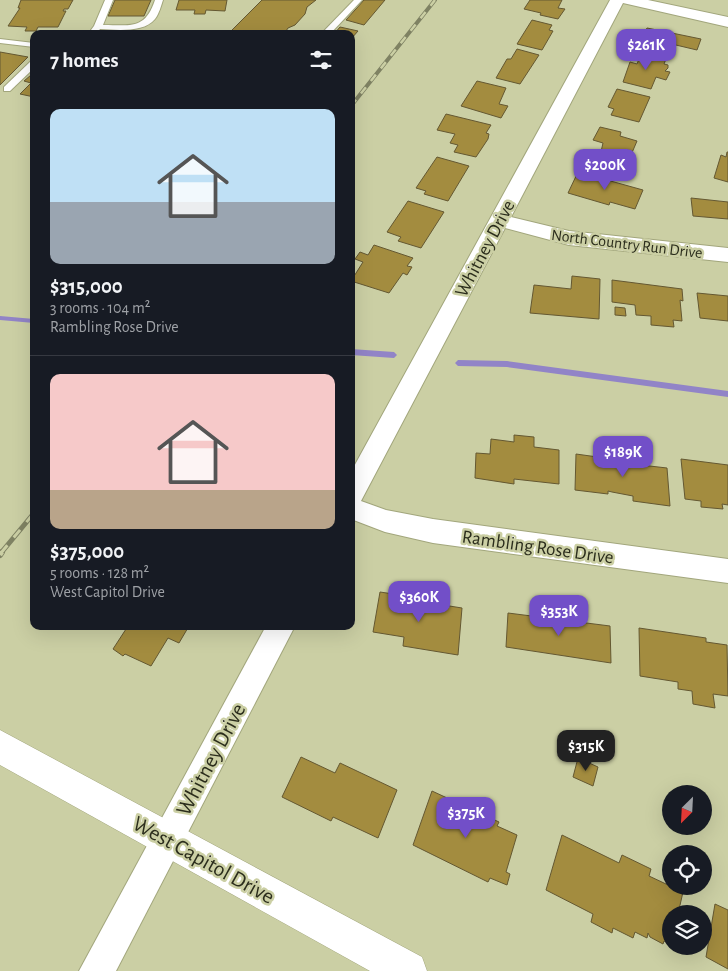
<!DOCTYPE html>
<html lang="en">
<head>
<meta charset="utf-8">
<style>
  :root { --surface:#171b24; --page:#20242c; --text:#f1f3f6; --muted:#9ea1a6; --line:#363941; --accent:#724fc8 }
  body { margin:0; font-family:"Alegreya Sans",sans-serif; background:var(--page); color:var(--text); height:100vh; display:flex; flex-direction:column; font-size:19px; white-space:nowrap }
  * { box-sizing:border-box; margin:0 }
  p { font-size:16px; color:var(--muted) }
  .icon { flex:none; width:28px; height:28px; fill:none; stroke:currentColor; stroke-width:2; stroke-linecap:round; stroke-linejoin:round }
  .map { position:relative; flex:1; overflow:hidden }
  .sheet { position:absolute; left:30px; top:30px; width:325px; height:600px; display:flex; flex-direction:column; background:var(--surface); border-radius:10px; box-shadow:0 5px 20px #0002 }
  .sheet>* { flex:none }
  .needle { width:32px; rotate:204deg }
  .fabs { position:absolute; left:662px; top:785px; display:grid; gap:10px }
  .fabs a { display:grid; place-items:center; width:50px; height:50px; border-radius:50%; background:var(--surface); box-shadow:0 5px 20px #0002; font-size:25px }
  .price { position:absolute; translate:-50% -42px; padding:0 11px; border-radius:10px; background:var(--accent); color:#fff; font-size:16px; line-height:32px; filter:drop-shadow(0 1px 2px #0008) }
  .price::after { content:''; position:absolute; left:50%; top:30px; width:15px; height:11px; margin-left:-8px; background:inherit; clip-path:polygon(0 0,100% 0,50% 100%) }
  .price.current { background:#222; color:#fff }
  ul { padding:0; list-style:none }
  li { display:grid; align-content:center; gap:10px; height:265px; padding:0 20px }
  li+li { border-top:1px solid var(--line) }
  li span { display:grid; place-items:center; height:155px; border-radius:10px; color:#555 }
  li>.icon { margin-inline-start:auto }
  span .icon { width:90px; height:90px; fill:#fffc; stroke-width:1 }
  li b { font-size:21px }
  h2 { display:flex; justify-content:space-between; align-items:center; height:60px; padding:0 20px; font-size:21px }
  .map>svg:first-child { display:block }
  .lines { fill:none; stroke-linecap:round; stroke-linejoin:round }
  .stream { fill:#9184c7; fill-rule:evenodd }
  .building { fill:#a38c3f; stroke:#645832 }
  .lane-casing { stroke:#a2a67c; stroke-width:2 }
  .street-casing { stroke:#a2a67c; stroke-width:2 }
  .secondary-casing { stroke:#a2a67c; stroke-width:1 }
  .lane { fill:#fff; fill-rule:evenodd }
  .street { fill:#fff; fill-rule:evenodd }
  .secondary { fill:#fff; fill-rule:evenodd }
  .rail-far2-casing { stroke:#7f8263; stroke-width:4 }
  .rail-far1-casing { stroke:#7f8263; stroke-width:5 }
  .rail-casing { stroke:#7f8263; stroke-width:6 }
  .rail-far2 { stroke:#cbcfa4; stroke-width:2.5; stroke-dasharray:8; stroke-linecap:butt }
  .rail-far1 { stroke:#cbcfa4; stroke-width:3; stroke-dasharray:10; stroke-linecap:butt }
  .rail { stroke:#cbcfa4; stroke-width:4.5; stroke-dasharray:14; stroke-linecap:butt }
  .labels { text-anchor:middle; stroke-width:5; stroke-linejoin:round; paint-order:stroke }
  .far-street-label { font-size:16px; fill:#2b2d1c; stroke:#cbcfa4 }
  .street-label { font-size:19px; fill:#2b2d1c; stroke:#cbcfa4 }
  .near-street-label { font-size:22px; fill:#2b2d1c; stroke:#cbcfa4 }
</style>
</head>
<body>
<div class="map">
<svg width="728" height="971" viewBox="0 0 728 971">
  <rect width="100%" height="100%" fill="#cbcfa4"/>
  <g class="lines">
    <g class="stream">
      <polygon points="0,316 34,319 34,323 0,320"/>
      <polygon points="351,349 394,352 397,355 394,358 351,355"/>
      <polygon points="458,360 507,361 728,391 728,397 507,367 458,366 455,363"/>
    </g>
  </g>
  <g class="building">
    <polygon points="21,0 73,0 68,9 64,9 63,11 66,11 58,27 38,27 36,31 25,31 27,27 8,26 20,8 18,8"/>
    <polygon points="115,0 151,0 144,16 108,16"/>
    <polygon points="179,0 227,0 225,11 206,10 205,14 194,14 195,10 176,10"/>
    <polygon points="262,0 316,0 307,7 305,14 295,25 288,28 284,34 228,34"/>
    <polygon points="364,0 385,0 364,25 346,20"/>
    <polygon points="530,0 562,0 558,8 565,9 558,19 540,15 541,13 524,9"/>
    <polygon points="532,20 552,25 549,30 553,31 542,50 517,44"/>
    <polygon points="340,27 358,31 351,39 351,34 334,34"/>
    <polygon points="647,28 667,32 701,39 697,50 642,37"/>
    <polygon points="517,49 539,55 520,84 496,78 507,59 511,59"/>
    <polygon points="0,52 28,57 0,85"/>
    <polygon points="637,52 666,59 664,64 668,65 668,68 665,71 670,72 666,80 656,77 651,89 623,82 630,62 637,64 639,59 634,58"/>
    <polygon points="31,75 34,75 34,97 20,94 31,83 24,81"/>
    <polygon points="477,81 506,88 499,104 508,106 501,118 461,106"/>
    <polygon points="617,89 650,97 639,122 611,115 614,109 608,107"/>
    <polygon points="446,114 491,125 486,133 489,134 488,139 476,157 454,152 458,145 450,143 455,134 437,130"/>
    <polygon points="600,127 621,132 620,136 637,141 628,162 600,156 603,143 593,140"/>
    <polygon points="727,152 728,152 728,182 714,178 721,155 726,157"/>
    <polygon points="437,157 469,166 448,201 424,194 426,191 416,188"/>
    <polygon points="578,172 643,190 635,209 610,202 609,205 568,193"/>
    <polygon points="691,198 728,202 728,219 693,216"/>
    <polygon points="408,201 444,212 421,248 398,241 401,237 387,232"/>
    <polygon points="374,245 413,258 407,266 412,267 407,275 403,273 389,293 351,281 363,262 355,259 360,252 368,255"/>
    <polygon points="572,276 600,279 599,319 530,313 534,285 571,289"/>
    <polygon points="612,280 682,289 683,301 680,300 682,321 673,320 674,327 651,325 651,316 636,315 635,305 612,302"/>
    <polygon points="697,293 728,296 728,321 700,318"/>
    <polygon points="615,307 625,308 626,316 615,315"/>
    <polygon points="514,435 534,437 534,447 559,450 559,484 514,479 514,484 475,478 476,453 490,454 491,439 514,442"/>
    <polygon points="619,449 640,452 641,465 667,468 670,506 633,501 633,496 612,492 608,491 608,494 575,490 576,454 619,460"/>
    <polygon points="681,459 728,465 728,505 722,504 723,509 701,507 701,501 685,499"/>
    <polygon points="380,592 413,597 412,600 462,608 458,655 403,646 404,637 373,632"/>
    <polygon points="508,613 610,626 611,663 506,647"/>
    <polygon points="128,626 189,626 179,643 168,638 151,666 125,654 123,656 113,649"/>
    <polygon points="639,628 706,638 706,642 727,645 728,696 713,694 715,708 693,704 692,691 678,689 678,682 640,676"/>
    <polygon points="301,757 335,773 340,763 397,790 378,838 333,817 331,821 282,797"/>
    <polygon points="578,758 598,767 593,786 573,777"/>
    <polygon points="432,791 499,822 497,826 517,835 506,872 510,874 507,885 490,878 488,882 413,845"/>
    <polygon points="562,835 619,863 622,855 651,869 649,876 683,892 678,914 671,914 671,945 664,941 663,944 650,937 648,933 647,938 635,932 633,938 613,928 612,933 591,922 593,914 546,890"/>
    <polygon points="715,904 728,910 728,969 706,957"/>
  </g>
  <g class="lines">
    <defs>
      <g id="lane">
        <path d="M105,0H113L103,25C131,25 145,30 155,0H163C161,6 159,14 155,19C144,33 116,30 100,29L96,34H88L94,26Z"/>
        <polygon points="354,0 362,0 330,34 321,34"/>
        <polygon points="0,39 34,43 34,47 0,43"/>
        <polygon points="31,61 34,61 34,68 10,91 4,91 4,87"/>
      </g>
      <g id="street">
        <polygon points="610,0 648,0 728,17 728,27 623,3 511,217 569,231 728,248 728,262 569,245 505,228 361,501 386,510 433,519 728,559 728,583 433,543 385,532 351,519 351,472"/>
        <polygon points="266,626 295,626 116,971 79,971"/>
      </g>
      <polygon id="secondary" points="0,730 422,957 427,971 370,971 0,765"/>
    </defs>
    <use href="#lane" class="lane-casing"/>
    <use href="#street" class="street-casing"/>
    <use href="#secondary" class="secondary-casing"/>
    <use href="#lane" class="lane"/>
    <use href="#street" class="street"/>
    <use href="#secondary" class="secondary"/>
    <defs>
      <polyline id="rail-far2" points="351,106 435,0"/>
      <polyline id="rail-far1" points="1,553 34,513"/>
      <polyline id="rail" points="0,555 2,552"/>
    </defs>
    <use href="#rail-far2" class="rail-far2-casing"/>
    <use href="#rail-far1" class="rail-far1-casing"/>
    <use href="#rail" class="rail-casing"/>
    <use href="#rail-far2" class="rail-far2"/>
    <use href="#rail-far1" class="rail-far1"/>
    <use href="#rail" class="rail"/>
  </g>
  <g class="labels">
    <g class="far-street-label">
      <text transform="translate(627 243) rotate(7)" y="6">North Country Run Drive</text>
    </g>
    <g class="street-label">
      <text transform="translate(484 248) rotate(-62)" y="7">Whitney Drive</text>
      <text transform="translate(538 546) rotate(8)" y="7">Rambling Rose Drive</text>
    </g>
    <g class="near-street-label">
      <text transform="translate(210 759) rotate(-62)" y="8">Whitney Drive</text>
      <text transform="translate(204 859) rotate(29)" y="8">West Capitol Drive</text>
    </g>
  </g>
</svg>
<div class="fabs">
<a><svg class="needle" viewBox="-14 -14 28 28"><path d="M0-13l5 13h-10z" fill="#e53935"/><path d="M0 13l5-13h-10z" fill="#9ea1a6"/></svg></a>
<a><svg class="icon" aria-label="locate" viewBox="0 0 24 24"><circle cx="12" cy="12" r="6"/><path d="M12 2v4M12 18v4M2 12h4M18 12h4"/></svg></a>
<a><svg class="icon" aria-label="layers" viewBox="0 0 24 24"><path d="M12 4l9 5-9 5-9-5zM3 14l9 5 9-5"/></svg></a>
</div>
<b class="price" style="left:646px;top:71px">$261K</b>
<b class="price" style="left:605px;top:191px">$200K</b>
<b class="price" style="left:623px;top:478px">$189K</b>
<b class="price" style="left:419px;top:623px">$360K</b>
<b class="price" style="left:559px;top:637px">$353K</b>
<b class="price current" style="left:586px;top:772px">$315K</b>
<b class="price" style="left:466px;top:839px">$375K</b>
<section class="sheet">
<h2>7 homes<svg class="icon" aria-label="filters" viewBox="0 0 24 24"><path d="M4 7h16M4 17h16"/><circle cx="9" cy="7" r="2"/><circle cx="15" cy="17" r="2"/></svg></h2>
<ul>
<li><span style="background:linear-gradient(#bfe0f5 60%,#9aa5b1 0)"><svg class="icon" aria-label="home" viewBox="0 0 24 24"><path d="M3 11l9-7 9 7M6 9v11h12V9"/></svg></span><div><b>$315,000</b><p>3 rooms · 104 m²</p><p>Rambling Rose Drive</p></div></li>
<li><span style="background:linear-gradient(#f6c9c9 75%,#b9a48a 0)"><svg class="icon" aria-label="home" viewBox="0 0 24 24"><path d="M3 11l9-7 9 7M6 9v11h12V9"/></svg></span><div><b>$375,000</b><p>5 rooms · 128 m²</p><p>West Capitol Drive</p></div></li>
</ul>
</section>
</div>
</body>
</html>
